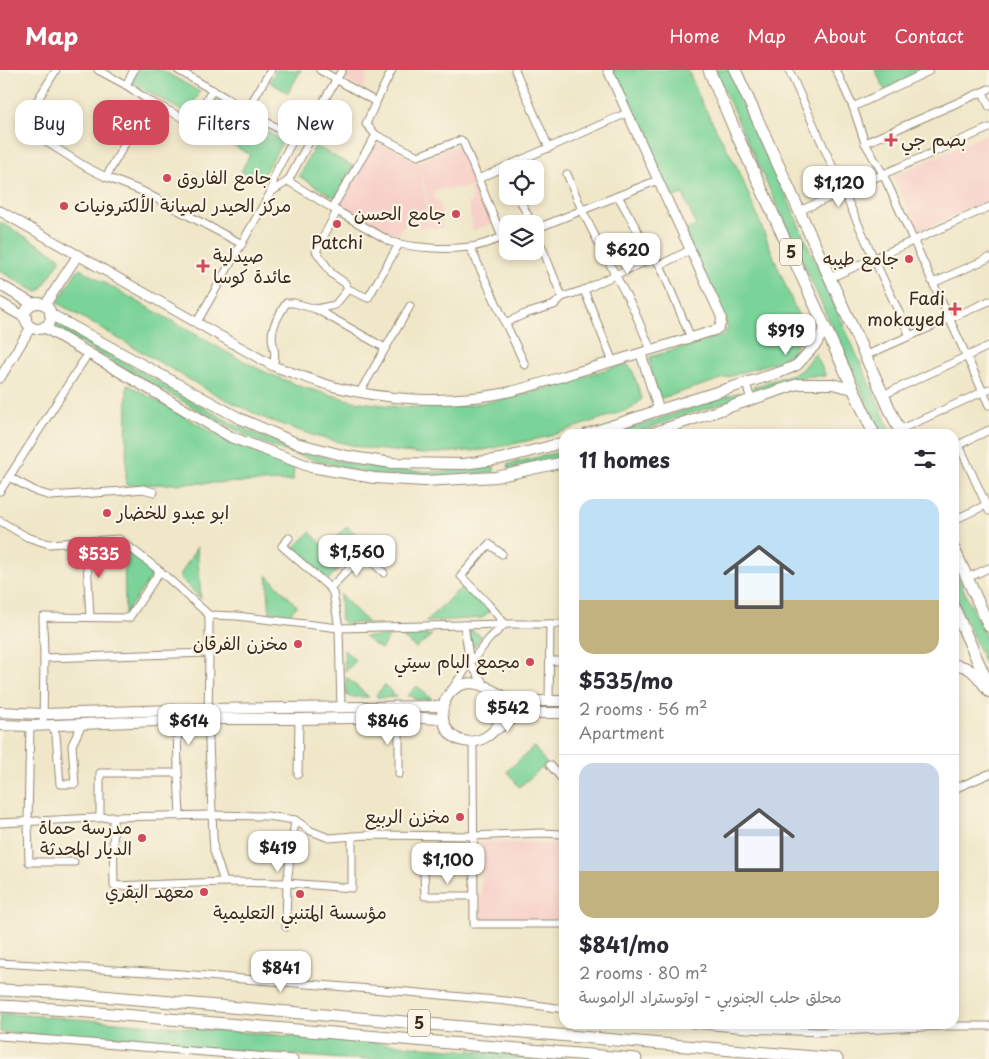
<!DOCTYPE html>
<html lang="en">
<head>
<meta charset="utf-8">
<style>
  :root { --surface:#fff; --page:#f2f2f3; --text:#2b2b33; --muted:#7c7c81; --line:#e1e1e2; --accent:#d1495b }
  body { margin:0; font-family:"Playpen Sans","Playpen Sans Arabic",sans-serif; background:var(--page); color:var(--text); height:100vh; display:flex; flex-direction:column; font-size:19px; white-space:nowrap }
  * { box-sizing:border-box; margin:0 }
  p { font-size:16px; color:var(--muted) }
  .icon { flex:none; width:28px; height:28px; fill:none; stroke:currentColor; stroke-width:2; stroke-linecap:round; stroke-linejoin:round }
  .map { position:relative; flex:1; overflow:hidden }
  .sheet { position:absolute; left:559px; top:359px; width:400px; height:600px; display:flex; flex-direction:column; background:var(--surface); border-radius:15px; box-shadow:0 2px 8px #0003 }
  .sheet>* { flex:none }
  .hud { position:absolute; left:15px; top:30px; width:469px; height:45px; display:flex; gap:10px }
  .buttons { position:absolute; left:499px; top:90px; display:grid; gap:10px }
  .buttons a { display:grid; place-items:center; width:45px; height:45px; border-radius:10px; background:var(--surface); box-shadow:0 2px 8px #0003; font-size:25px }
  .price { position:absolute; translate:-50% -42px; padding:0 11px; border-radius:10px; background:#fff; color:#222; font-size:16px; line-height:32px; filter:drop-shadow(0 1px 2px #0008) }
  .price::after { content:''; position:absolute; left:50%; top:30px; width:15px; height:11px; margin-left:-8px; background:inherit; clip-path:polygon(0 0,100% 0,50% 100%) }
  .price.selected { background:var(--accent); color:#fff }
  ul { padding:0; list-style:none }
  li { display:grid; align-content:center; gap:10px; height:265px; padding:0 20px }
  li+li { border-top:1px solid var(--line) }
  li span { display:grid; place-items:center; height:155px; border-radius:15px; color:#555 }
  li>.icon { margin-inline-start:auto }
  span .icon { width:90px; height:90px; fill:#fffc; stroke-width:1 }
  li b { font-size:21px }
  h2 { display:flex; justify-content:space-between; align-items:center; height:60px; padding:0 20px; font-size:21px }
  .chip { padding:0 18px; border-radius:15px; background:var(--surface); box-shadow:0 2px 8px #0003; font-size:18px; line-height:45px }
  .chip.selected { background:var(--accent); color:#fff }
  header { display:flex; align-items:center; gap:30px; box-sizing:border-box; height:70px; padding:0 25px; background:var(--accent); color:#fff }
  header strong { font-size:24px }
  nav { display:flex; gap:28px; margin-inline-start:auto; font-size:18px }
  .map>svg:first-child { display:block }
  .built { fill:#f7d1c9 }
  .green { fill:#7ad398; stroke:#5a7e5b }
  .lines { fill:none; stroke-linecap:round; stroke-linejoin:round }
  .minor-casing { stroke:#968874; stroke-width:9 }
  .tertiary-casing { stroke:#968874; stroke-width:11 }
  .secondary-casing { stroke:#968874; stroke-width:12 }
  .trunk-casing { stroke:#968874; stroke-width:13 }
  .minor { stroke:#fff; stroke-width:7 }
  .tertiary { stroke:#fff; stroke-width:9 }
  .secondary { stroke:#fff; stroke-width:10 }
  .trunk { stroke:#fff; stroke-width:11 }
  .poi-dot { fill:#d1495b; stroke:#fcf5e5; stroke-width:2 }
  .labels { text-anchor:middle; stroke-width:4.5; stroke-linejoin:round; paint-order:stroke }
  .shield { fill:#fcf5e5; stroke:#75675a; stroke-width:1 }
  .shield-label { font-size:16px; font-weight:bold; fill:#3b2a1e }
  .poi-label { font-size:18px; fill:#3b2a1e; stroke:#fcf5e5; text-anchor:end }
</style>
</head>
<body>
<header>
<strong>Map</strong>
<nav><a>Home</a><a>Map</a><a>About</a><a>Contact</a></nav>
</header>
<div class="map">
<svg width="989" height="989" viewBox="0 0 989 989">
  <rect width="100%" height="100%" fill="#fcf5e5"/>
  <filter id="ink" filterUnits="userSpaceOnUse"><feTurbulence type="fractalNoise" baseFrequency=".02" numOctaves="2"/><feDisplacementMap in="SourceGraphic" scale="10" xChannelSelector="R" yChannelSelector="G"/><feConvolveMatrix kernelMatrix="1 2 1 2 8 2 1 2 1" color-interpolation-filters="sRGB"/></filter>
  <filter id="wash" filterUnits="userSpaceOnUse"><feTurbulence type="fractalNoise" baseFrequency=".0096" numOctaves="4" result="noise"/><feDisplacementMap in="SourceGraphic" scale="20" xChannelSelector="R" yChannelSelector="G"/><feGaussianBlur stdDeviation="1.12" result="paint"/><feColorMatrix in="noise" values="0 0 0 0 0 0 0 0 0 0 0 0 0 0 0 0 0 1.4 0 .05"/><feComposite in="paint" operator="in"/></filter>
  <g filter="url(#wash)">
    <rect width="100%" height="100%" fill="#f0e7c9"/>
    <g class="built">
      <polygon points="348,0 357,0 367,6 363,19 343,9"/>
      <polygon points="989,63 989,130 918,161 893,106"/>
      <polygon points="377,70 420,93 420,91 459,74 494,154 473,160 468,132 472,131 470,117 434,120 435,130 440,131 443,158 430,158 426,121 421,97 429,157 422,158 408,150 397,166 337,133"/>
      <polygon points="481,772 564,773 564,851 481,851"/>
    </g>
    <g class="green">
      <polygon points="138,0 162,0 200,22 187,44 131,12"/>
      <polygon points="276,0 301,0 288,23 270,12"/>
      <polygon points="612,0 688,0 701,31 739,101 784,212 804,259 805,263 790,284 775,292 662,328 659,327 650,297 650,287 724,265 728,257 684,161 696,156 683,124 671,128"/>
      <polygon points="715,0 730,0 892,364 881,364"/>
      <polygon points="875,0 928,0 885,20"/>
      <polygon points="211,27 283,71 259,112 241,101 250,85 196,53"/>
      <polygon points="315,76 353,96 335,128 299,106"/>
      <polygon points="0,152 58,186 60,189 59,192 41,220 38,222 35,221 0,201"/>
      <polygon points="80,199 232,285 265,302 302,317 353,331 399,337 455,337 506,329 556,316 597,302 625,294 629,296 632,299 642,329 633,338 546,367 484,380 423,384 364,378 318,367 266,349 211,322 59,234 58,231 77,201"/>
      <path d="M53,251C88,272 124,292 159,312C188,329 218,347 249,361C325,394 412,411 494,396V402L431,408L371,404L333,395L290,383L253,369L214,349L50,256Z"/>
      <polygon points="815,283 826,306 812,306 802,307 756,322 753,317 798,302 802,299"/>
      <polygon points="127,314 233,374 294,395 293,411 126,415"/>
      <polygon points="737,323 740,323 742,326 739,328 674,349 633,364 613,364"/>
      <polygon points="564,381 564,387 509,399 508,394"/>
      <polygon points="347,456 364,472 328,510 294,478 310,462 326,478"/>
      <polygon points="124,476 153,505 125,544"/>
      <polygon points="197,477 201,529 179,507"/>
      <polygon points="954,499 989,574 989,602 954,524"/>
      <polygon points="267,505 297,536 287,547 270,545"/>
      <polygon points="463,516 490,541 482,548 425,552"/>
      <polygon points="340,524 368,553 344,553 341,550"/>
      <polygon points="469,559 482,566 471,580"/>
      <polygon points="432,565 416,578 401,566"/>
      <polygon points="390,566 381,579 364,567"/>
      <polygon points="344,580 356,591 345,602"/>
      <polygon points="346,607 369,627 350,627 346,625"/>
      <polygon points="385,615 396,627 378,628 376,625"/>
      <polygon points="417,616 432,629 416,630 411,626 407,626"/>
      <polygon points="534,677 547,694 519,717 507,701"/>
      <polygon points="0,943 204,959 571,989 343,989 0,962"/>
    </g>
  </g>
  <g filter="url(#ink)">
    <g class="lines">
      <defs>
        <g id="minor">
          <polyline points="56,0 32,39 48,73 86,97 106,107 142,121 242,174"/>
          <polyline points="98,0 126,15 149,31 191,52 208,65"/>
          <polyline points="178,0 294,68"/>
          <polyline points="320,0 376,32 366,54 376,65 332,138"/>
          <polyline points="515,0 549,78"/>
          <polyline points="789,0 874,189 910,266"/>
          <polyline points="836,0 853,37 865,73 883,104 989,335"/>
          <polyline points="126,15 134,0"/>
          <polyline points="983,22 989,36"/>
          <polyline points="376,32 392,0"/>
          <polyline points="853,37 929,1 928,0"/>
          <polyline points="247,40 271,0"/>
          <polyline points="191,52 213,20"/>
          <polyline points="376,65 418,86 461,70 464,74 502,167"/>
          <polyline points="865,73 989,19"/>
          <polyline points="567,104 582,140 598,172 633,238 651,280"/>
          <polyline points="106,107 149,31"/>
          <polyline points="478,109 627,43"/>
          <path d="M288,111L332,138L391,172C414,178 446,180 470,177C483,176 495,169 508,166"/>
          <polyline points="271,122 288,111 309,72 313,54 326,27 342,0"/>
          <polyline points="518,126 532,154"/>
          <polyline points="618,126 653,188 660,195 691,268"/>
          <polyline points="337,141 316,181 332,204 345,213 348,219"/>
          <polyline points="799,141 989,58"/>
          <polyline points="535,159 658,110"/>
          <polyline points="535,160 562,227"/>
          <polyline points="470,177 525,295"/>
          <polyline points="660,195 690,180"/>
          <polyline points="830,208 989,137"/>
          <polyline points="933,213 989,188"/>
          <polyline points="584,220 613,292"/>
          <polyline points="316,239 385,278"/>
          <polyline points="197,252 271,122 275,104 294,68 313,54"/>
          <polyline points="505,253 525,244 554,235 562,227 584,220 602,211 653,188"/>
          <path d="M865,286C906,267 948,250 989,231"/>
          <path d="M273,296C277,283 273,279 272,267C272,255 280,244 286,233H294L316,239L335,235L348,219L368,228L399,174"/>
          <polyline points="746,313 751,330"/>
          <polyline points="360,322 410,236"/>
          <polyline points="883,325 989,276"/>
          <polyline points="899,360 989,319"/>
          <polyline points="959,375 989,441"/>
          <polyline points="954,377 989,360"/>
          <polyline points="9,407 37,422 51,426 123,421 143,419 154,422"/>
          <polyline points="0,421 82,293 89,283"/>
          <polyline points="954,450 986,435"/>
          <polyline points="0,451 27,467 49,474 119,469 160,501 209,545 237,546 339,558 505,554 488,534 461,506 489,474 502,484"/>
          <polyline points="289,468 282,476 330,518 333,523 339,558 341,638"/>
          <polyline points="86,471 90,547"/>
          <polyline points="967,508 989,498"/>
          <polyline points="330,518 364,484 384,503"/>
          <polyline points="209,545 209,583 208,649 213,765 214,781 224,812 287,813 352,818 352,766"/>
          <polyline points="44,588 209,583"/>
          <polyline points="550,591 564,591"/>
          <polyline points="486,617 470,593 489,569 505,554 564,554"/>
          <polyline points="452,619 470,593 464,555"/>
          <polyline points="549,631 550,554"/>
          <polyline points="399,647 399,704"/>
          <polyline points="177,650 178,703"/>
          <polyline points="30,656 28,752 29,792 74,792"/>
          <polyline points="43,656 44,588 43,547 129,548 160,501"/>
          <polyline points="52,656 56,665 60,714 75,714 72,675 82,654"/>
          <polyline points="473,672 474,854 564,854"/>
          <polyline points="550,695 564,711"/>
          <polyline points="298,704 299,649"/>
          <polyline points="954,719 989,704"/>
          <polyline points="113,747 114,816 224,812"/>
          <polyline points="100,748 100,703 178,703 180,746"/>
          <polyline points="0,753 113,747 212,745 267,746 295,750 311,761 329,768 368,765 473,766 541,763 564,764"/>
          <polyline points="424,803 425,826 474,826"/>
          <polyline points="286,857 287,813 295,750"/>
          <polyline points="0,893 181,904 408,922 506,931 564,939"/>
          <polyline points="692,954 747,959 820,962 942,956 989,956"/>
          <polyline points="0,966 294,989"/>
        </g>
        <g id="tertiary">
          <path d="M0,141L273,296C294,303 314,311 335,317C385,330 441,333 493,325C519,321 545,312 570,304C619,290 667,275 716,260C721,257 722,252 721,246L658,110L608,0"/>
          <polyline points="45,235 78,185"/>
          <polyline points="641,284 659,340"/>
          <polyline points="0,308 31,257"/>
        </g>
        <g id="secondary">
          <polyline points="0,215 33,234"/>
          <polyline points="0,233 26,248"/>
          <circle cx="38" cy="246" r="13"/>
          <polyline points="50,244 239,348 296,373 346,386 392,393 464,394 500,389 547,377 564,372"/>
          <polyline points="44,257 231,367 311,397 374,408 424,411 496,407 564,392"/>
          <polyline points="587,364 659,340 781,302 797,295 816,274 825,258"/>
          <polyline points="649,364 798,314 832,314 853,319"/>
          <path d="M954,595C972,595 979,609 989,622"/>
          <path d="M487,617C531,654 461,697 444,653C442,646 441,638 445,631C448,624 454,618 461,615C482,608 495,625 514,631C518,632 525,631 529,631C541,631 552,631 564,631"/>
          <polyline points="0,642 43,644 208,639 443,636"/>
          <polyline points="0,655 30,656 208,649 299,649 399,647 443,649"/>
          <polyline points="497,659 508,651 526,643 564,643"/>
        </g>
        <g id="trunk">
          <polyline points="709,0 736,63 874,364"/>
          <polyline points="735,0 901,364"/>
          <polyline points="954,479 989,556"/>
          <polyline points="954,538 989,616"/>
          <polyline points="0,920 55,922 837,989"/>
          <polyline points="0,936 53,939 636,989"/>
        </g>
      </defs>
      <use href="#minor" class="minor-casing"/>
      <use href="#tertiary" class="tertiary-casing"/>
      <use href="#secondary" class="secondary-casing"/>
      <use href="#trunk" class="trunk-casing"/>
      <use href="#minor" class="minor"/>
      <use href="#tertiary" class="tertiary"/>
      <use href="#secondary" class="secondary"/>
      <use href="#trunk" class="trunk"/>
    </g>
  </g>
  <g class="poi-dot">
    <path d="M888.5 62.5h5v5h5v5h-5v5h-5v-5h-5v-5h5z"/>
    <circle cx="167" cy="108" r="5"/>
    <circle cx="64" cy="136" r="5"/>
    <circle cx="456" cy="144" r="5"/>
    <circle cx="337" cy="154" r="5"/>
    <circle cx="909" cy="189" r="5"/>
    <path d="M200.5 188.5h5v5h5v5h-5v5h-5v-5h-5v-5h5z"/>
    <path d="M952.5 231.5h5v5h5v5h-5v5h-5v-5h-5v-5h5z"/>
    <circle cx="107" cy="443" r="5"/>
    <circle cx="298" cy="574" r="5"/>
    <circle cx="530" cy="592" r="5"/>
    <circle cx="460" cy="747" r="5"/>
    <circle cx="142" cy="768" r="5"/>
    <circle cx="204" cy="822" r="5"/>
    <circle cx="300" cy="824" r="5"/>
  </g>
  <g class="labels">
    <g class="shield">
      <rect x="780" y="168.5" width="22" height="27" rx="4"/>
      <rect x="408" y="939.5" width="22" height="27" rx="4"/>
    </g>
    <g class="shield-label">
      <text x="791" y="188">5</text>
      <text x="419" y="959">5</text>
    </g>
    <g class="poi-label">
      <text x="901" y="76" text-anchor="start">بصم جي</text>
      <text x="177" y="114" text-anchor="start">جامع الفاروق</text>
      <text x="74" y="142" text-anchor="start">مركز الحيدر لصيانة الألكترونيات</text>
      <text x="446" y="150">جامع الحسن</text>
      <text x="337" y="179" text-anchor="middle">Patchi</text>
      <text x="213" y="192" text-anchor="start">صيدلية<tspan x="213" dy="21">عائدة كوسا</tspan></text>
      <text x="899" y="195">جامع طيبه</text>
      <text x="945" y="235">Fadi<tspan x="945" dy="21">mokayed</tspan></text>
      <text x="117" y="449" text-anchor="start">ابو عبدو للخضار</text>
      <text x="288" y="580">مخزن الفرقان</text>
      <text x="520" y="598">مجمع البام سيتي</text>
      <text x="450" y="753">مخزن الربيع</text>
      <text x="132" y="764">مدرسة حماة<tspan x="132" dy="21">الديار المحدثة</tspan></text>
      <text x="194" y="828">معهد البقري</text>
      <text x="300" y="849" text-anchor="middle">مؤسسة المتنبي التعليمية</text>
    </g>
  </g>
</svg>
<div class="buttons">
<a><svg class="icon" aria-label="locate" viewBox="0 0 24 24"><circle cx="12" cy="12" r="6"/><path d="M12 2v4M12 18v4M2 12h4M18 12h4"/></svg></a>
<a><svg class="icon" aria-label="layers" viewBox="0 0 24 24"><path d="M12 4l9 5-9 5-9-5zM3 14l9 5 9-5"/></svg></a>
</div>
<b class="price" style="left:839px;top:138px">$1,120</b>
<b class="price" style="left:628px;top:205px">$620</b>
<b class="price" style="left:786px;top:286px">$919</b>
<b class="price" style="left:357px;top:507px">$1,560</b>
<b class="price selected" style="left:99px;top:509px">$535</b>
<b class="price" style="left:508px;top:663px">$542</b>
<b class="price" style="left:189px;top:676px">$614</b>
<b class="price" style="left:388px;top:676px">$846</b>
<b class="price" style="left:278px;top:803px">$419</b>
<b class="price" style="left:448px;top:815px">$1,100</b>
<b class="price" style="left:281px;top:923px">$841</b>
<div class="hud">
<a class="chip">Buy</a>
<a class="chip selected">Rent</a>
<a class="chip">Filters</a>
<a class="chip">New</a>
</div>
<section class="sheet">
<h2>11 homes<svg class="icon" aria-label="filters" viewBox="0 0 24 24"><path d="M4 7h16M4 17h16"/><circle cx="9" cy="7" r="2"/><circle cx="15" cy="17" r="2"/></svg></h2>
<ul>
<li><span style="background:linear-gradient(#bfe0f5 65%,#c2b280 0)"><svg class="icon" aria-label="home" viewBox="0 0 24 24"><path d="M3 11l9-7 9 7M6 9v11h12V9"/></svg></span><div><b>$535/mo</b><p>2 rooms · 56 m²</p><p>Apartment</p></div></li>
<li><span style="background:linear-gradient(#c9d6e8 70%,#c2b280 0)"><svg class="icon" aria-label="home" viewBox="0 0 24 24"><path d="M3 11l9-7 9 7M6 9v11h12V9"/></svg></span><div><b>$841/mo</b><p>2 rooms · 80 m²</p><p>محلق حلب الجنوبي - اوتوستراد الراموسة</p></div></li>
</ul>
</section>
</div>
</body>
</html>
